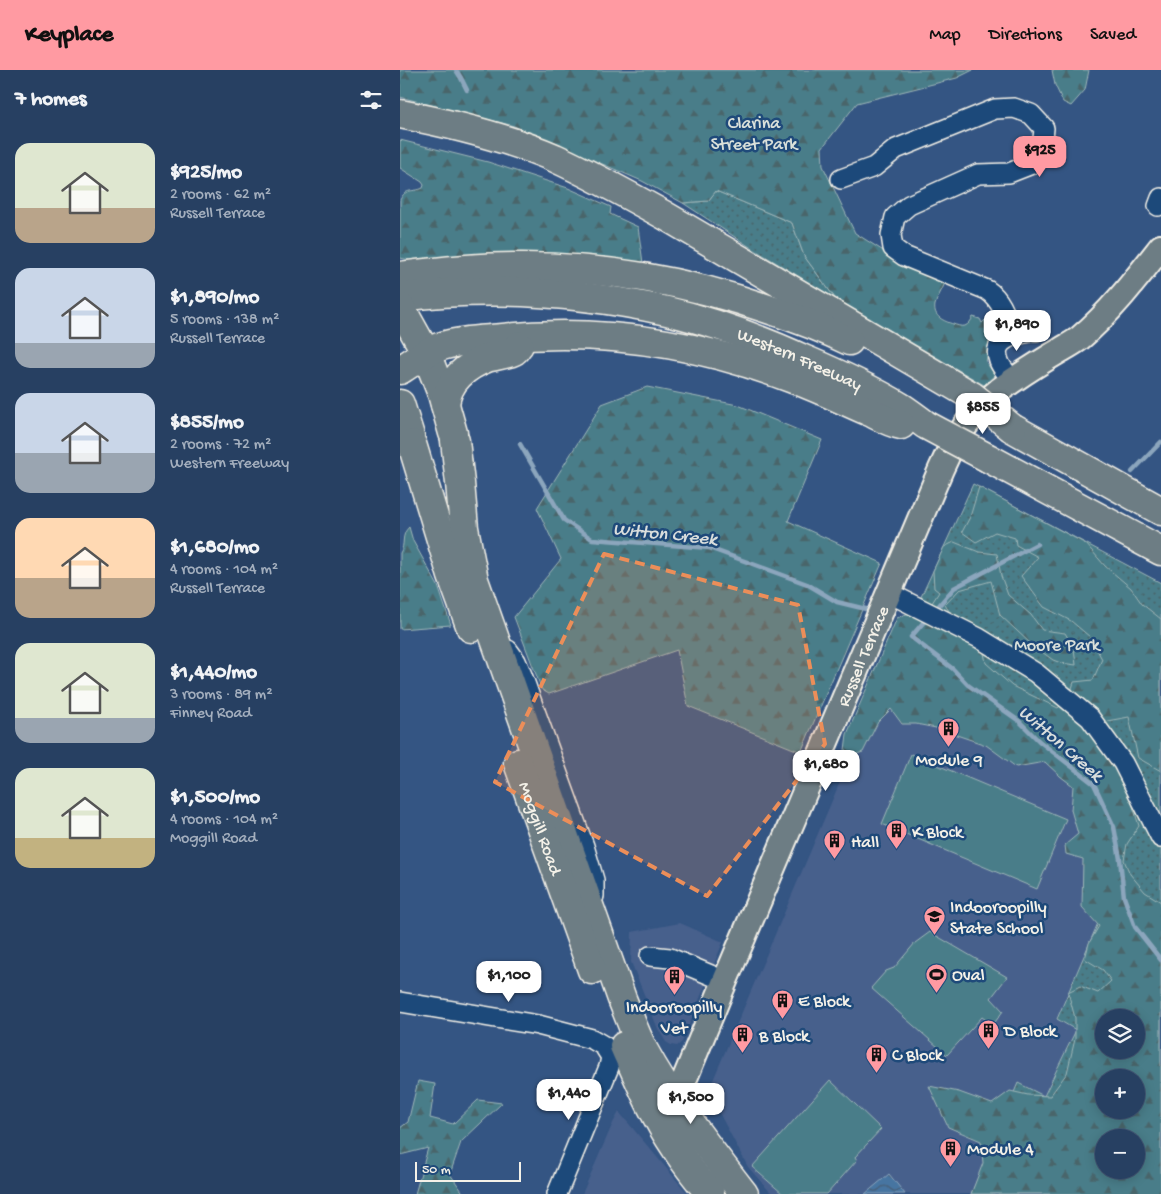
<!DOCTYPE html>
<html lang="en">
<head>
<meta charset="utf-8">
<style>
  :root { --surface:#274062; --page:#2f4768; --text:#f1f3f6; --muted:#a4afbe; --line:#435977; --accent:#ff9aa2 }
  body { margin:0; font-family:"Gochi Hand",sans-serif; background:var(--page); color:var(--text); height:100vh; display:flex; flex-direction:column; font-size:19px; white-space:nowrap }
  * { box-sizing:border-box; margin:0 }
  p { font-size:16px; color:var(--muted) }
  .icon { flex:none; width:28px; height:28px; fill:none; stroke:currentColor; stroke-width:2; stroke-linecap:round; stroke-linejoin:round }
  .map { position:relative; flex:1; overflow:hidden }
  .side { display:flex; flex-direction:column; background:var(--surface); width:400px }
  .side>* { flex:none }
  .fabs { position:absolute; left:695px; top:939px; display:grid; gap:10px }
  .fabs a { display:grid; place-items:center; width:50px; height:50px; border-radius:50%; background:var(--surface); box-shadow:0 2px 12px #0003,0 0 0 1px var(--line); font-size:25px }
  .scale { position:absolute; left:15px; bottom:12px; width:106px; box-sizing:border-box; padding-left:5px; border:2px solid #f4f1e8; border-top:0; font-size:14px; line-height:18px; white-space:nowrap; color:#f4f1e8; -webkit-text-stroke:4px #1f4a7a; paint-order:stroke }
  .price { position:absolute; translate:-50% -42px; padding:0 11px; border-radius:10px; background:#fff; color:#222; font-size:16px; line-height:32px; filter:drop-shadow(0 1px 2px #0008) }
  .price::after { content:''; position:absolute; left:50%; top:30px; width:15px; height:11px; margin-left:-8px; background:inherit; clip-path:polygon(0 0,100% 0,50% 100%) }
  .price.selected { background:var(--accent); color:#111 }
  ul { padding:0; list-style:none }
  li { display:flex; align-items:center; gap:15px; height:125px; padding:0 15px }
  li span { display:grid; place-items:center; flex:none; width:140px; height:100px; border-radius:15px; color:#555 }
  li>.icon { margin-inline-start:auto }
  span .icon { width:60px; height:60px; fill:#fffc; stroke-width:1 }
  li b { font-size:21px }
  h2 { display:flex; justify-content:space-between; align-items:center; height:60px; padding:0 15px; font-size:21px }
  header { display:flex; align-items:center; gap:30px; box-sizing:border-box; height:70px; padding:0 25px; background:var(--accent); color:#111 }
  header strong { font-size:24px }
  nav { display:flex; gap:28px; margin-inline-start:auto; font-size:18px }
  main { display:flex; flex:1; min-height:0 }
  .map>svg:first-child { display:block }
  .built { fill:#47608c }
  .grass { fill:url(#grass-dots); stroke:#9fb7b8; fill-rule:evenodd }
  .forest { fill:url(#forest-firs); stroke:#9fb7b8; fill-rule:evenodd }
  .garden { fill:#4a7d89; stroke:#9fb7b8 }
  .water { fill:url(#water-waves); stroke:#8ca6bd }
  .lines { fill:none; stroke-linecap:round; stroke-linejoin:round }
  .stream { stroke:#8ca6bd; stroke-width:4.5 }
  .minor-casing { stroke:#f4f1e8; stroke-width:22 }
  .major-casing { stroke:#f4f1e8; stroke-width:28 }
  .highway-casing { stroke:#f4f1e8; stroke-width:31 }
  .minor { stroke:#1f4a7a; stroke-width:19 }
  .major { stroke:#6d7d84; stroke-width:24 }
  .highway { stroke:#6d7d84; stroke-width:28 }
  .highway-bridge-casing { stroke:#f4f1e8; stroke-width:31; stroke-linecap:butt }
  .highway-bridge { stroke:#6d7d84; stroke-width:28 }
  .marked { fill:#ec8e59; fill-opacity:0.2; stroke:#ec8e59; stroke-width:4; stroke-dasharray:10 6; stroke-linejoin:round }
  .labels { text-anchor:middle; stroke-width:5; stroke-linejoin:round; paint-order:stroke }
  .park-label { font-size:18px; fill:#dae0da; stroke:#1f4a7a }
  .street-label { font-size:18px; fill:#f4f1e8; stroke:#1f4a7a }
  .poi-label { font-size:18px; fill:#f4f1e8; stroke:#1f4a7a; text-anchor:start }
  .water-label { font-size:19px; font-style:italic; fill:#dadedd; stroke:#1f4a7a }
</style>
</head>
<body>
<header>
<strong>Keyplace</strong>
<nav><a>Map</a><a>Directions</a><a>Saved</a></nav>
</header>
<main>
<section class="side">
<h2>7 homes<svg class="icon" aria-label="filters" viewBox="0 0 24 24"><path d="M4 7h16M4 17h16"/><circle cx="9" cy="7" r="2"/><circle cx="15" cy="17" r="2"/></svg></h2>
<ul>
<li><span style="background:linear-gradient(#dfe7d0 65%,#b9a48a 0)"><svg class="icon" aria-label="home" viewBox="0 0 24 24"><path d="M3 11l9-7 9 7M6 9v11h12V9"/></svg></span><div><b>$925/mo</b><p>2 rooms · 62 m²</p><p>Russell Terrace</p></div></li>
<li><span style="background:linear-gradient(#c9d6e8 75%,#9aa5b1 0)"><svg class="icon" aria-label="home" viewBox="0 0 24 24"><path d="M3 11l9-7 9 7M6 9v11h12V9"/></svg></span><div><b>$1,890/mo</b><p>5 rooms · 138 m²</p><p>Russell Terrace</p></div></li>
<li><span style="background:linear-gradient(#c9d6e8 60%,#9aa5b1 0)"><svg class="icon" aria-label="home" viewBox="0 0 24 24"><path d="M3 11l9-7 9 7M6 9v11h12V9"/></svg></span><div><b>$855/mo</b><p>2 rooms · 72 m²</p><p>Western Freeway</p></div></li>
<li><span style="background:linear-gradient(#ffd9b3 60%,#b9a48a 0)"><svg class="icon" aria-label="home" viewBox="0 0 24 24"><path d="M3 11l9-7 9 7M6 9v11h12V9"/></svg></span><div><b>$1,680/mo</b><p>4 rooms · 104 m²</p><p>Russell Terrace</p></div></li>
<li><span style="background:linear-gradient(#dfe7d0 75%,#9aa5b1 0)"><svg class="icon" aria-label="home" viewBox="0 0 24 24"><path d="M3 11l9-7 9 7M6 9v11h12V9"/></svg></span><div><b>$1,440/mo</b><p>3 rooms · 89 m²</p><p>Finney Road</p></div></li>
<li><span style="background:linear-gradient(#dfe7d0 70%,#c2b280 0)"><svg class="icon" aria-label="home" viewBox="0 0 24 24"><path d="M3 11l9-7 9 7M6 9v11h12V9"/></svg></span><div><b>$1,500/mo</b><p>4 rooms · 104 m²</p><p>Moggill Road</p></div></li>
</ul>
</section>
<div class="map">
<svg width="761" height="1124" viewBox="0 0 761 1124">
  <defs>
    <pattern id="grass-dots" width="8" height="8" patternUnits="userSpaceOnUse" patternTransform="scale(1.25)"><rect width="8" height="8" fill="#4a7d89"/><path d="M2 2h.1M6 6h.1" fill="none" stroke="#4a656b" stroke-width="1.8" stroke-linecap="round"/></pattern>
    <pattern id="forest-firs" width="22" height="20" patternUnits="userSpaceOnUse" patternTransform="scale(1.25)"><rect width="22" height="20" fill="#4a7d89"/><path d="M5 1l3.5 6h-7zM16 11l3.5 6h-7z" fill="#4a656b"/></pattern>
    <pattern id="water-waves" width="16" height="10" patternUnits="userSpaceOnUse" patternTransform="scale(1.25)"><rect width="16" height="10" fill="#4674a1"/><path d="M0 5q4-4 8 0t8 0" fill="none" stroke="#485e74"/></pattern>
  </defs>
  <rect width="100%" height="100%" fill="#345583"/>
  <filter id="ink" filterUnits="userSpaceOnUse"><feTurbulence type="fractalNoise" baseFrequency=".02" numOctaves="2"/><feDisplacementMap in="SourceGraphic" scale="10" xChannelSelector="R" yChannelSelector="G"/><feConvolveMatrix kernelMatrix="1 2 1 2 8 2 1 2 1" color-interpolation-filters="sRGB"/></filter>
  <g filter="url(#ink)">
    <g class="built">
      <polygon points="491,592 683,711 701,846 657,949 676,960 644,1026 618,1013 571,1124 372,1124 348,1097 308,1022"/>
      <polygon points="280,853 323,872 282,972 277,976 271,975 266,972 258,959 231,892 232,862"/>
      <polygon points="219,1042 288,1124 182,1124 213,1053"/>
    </g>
    <g class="grass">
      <polygon points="316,121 392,153 404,186 435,228 350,177 283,133 308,131"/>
      <path d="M573,414L761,513V1124H571L618,1013L644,1026L676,960L657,949L701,846L683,711L491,592ZM704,948H736V980H704ZM704,1008H736V1040H704ZM704,1068H736V1100H704Z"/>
    </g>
    <g class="forest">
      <path d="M0,0H573L557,8L457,33L422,78L423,96L455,163L512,199L545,213C542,220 537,228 535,235C533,247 544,251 553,254C556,255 561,257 565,256C569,254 571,251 573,247L580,249L582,253L586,249H596L603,256L599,264L592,269L586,292L595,305L584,315L435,228L404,186L392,153L316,121L308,131L283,133L242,111L114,56L0,27Z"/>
      <polygon points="652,0 689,0 685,20 671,36 663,32 655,15"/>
      <path d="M0,70L88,92L168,118L211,137L210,144L238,157L243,193L15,191L0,188V130C6,117 13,123 23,118L24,115L22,112L0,98Z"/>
      <polygon points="247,317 338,335 422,370 388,451 482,493 401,682 288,636 277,580 149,624 142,620 114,547 161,489 137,438 202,334"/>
      <path d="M579,417L686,474L705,496L731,518L742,534L761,549V701L738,688L729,647L707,651L705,653L723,703L739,756L727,774L724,790L730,804L745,822L761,832V1124H571L583,1093L581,1071L548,1057L529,1016L559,1022L592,1034L610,1021L628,1025L650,1026L667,1003L675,969V948L668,922L680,916L698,923L711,911L703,900L685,889L689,873L699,856L682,837L683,789L666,784L665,775L678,764L671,740L673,716L660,706L645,692L616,697L586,675L536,658L516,654H502L491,639L478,652L463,682L444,688L447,664L497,548L532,533L539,522L534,518L533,501L544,477L554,472L579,482L597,484L601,506L608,525L631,545L642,560L665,563L674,578L676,595L661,593L653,590L631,574L600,545L591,511L559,520L545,535L553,547L583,578L586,593L612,616L658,638L670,625L674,612L693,610L702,589L690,567L671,551L644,537L621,506L638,487L616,475L615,468L595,462L576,472L562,462L570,447ZM704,948H736V980H704ZM704,1008H736V1040H704ZM704,1068H736V1100H704Z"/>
      <path d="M9,457L13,471L38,516L51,555L0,559V483C6,474 0,466 9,457Z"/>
      <polygon points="18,1011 35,1014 30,1048 53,1054 78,1030 102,1033 61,1072 50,1104 64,1124 15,1124 28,1078 0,1085 0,1058 8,1052"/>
    </g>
    <g class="garden">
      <polygon points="511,684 666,749 637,819 482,754"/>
      <polygon points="530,862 607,907 591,928 603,941 593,955 582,947 547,985 471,918 486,901 494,898 515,873"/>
      <polygon points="430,1010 481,1059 455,1087 457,1090 427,1124 383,1124 352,1097"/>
    </g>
    <polygon class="water" points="489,1104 505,1124 465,1124"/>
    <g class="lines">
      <g class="stream">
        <polyline points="56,0 61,8 67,20"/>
        <polyline points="120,374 164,450 192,469 309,478 407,514 437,532 474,541"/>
        <polyline points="732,402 761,372"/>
        <polyline points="535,540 554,518 637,474"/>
        <polyline points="528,547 511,567 553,599 568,615 619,651 639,671 694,714 714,757 720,789 724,827 735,857 761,890"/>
      </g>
      <defs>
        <g id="minor">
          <path d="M441,109L474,97L496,79L595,39L614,38L631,44L644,58L642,81L632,94L609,103L578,104L509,135L495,147L491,165L493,178L504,186L587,220C602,230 608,249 611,266"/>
          <polyline points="758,136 761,128"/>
          <path d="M612,310C608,304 601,298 599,291C590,267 620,264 636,261"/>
          <polyline points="489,523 579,568 636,603 690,648 723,693 761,768"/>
          <polyline points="108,580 116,591 122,605 184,776 194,810 194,826"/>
          <polyline points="250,886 270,888 325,911"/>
          <polyline points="0,932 138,955 192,969 204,976 211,987 209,997 157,1124"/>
        </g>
        <g id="major">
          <path id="s1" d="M272,1049L283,1013L325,911L541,399C556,364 580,332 612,311C628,300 644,290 661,280C667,276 674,273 680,268C711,242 736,209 761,177"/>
        </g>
        <g id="highway">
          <path d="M0,44C52,54 106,67 155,88C192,105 228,125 264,145L572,326"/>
          <path d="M0,206C38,201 76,197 114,197C200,196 287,211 368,239C396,248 423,258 449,271"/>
          <path id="s2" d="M0,227C89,216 180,222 267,241C315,252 362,270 406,290C439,304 471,319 501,337C510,343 518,349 526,355"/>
          <polyline points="1,238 26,283 42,324 53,363"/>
          <path d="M0,300C13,292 25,282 39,277C60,270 82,270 103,268C204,258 299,273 393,309C419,318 444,331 470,342C480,347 490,353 501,355"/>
          <polyline points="0,334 10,366"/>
          <path d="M45,334C48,311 66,296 87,288C92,286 110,284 114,281C116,280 117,277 119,275"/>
          <polyline points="612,358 761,441"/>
          <path d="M55,371L60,413L64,458L74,510L222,929C229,946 235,963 243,979C270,1029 309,1079 344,1124"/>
          <polyline points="12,374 52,506 71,558"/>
          <polyline points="588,388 761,481"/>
          <path id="s3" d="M118,693L192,900"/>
          <path d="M224,976C239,1010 254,1046 275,1077C285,1094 298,1109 310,1124"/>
        </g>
      </defs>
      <use href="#minor" class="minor-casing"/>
      <use href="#major" class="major-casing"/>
      <use href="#highway" class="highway-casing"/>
      <use href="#minor" class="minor"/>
      <use href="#major" class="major"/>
      <use href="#highway" class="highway"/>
      <defs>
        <g id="highway-bridge">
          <polyline points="572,326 612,358"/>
          <polyline points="526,355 588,388"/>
        </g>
      </defs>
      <use href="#highway-bridge" class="highway-bridge-casing"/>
      <use href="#highway-bridge" class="highway-bridge"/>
    </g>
  </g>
  <path class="marked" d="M204,484L398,535L425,674L307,826L95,712Z"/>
  <defs>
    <symbol id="building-pin" viewBox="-11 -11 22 30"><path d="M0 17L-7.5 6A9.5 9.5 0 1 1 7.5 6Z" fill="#ff9aa2" stroke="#1f4a7a"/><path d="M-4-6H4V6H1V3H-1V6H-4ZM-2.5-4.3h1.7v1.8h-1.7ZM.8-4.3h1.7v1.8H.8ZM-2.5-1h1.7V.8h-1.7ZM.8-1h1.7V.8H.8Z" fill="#111"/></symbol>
    <symbol id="school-pin" viewBox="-11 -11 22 30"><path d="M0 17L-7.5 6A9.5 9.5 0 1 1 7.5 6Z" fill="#ff9aa2" stroke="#1f4a7a"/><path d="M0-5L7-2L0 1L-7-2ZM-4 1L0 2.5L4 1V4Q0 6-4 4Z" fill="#111"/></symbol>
    <symbol id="stadium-pin" viewBox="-11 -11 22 30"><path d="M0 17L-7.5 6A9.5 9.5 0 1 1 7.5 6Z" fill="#ff9aa2" stroke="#1f4a7a"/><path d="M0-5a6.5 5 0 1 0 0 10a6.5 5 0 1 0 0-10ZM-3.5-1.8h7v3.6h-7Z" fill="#111"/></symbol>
  </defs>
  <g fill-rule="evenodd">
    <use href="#building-pin" x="536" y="646" width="25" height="34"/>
    <use href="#building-pin" x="484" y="748" width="25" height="34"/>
    <use href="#building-pin" x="422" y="758" width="25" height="34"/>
    <use href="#school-pin" x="522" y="834" width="25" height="34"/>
    <use href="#stadium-pin" x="524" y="892" width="25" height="34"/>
    <use href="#building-pin" x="262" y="894" width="25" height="34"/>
    <use href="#building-pin" x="370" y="918" width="25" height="34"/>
    <use href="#building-pin" x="576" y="948" width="25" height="34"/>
    <use href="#building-pin" x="330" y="952" width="25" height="34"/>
    <use href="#building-pin" x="464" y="972" width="25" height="34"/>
    <use href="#building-pin" x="538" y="1066" width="25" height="34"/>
  </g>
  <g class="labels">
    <g class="park-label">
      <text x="354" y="58">Clarina<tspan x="354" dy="21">Street Park</tspan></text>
      <text x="657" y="580">Moore Park</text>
    </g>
    <g class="street-label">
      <text dy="6" stroke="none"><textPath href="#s2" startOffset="410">Western Freeway</textPath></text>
      <text dy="6" stroke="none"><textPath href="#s1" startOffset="501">Russell Terrace</textPath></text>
      <text dy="6" stroke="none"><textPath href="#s3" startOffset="69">Moggill Road</textPath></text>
    </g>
    <g class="poi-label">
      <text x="549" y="695" text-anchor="middle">Module 9</text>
      <text x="512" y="767">K Block</text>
      <text x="451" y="777">Hall</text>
      <text x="550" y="842">Indooroopilly<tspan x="550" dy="21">State School</tspan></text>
      <text x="552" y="910">Oval</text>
      <text x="398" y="936">E Block</text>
      <text x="274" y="942" text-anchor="middle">Indooroopilly<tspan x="274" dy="21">Vet</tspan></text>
      <text x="604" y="966">D Block</text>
      <text x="359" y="971">B Block</text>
      <text x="492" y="990">C Block</text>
      <text x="567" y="1084">Module 4</text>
    </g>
    <g class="water-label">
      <text transform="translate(265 462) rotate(6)" y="7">Witton Creek</text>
      <text transform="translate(662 672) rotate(41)" y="7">Witton Creek</text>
    </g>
  </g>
</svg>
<div class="fabs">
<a><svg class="icon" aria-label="layers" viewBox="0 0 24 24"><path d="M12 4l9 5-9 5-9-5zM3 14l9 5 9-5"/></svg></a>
<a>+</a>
<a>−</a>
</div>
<div class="scale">50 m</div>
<b class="price selected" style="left:640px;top:108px">$925</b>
<b class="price" style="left:617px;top:282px">$1,890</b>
<b class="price" style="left:583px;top:365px">$855</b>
<b class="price" style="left:426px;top:722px">$1,680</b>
<b class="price" style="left:109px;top:933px">$1,100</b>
<b class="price" style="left:169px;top:1051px">$1,440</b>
<b class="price" style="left:291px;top:1055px">$1,500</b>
</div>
</main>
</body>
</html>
